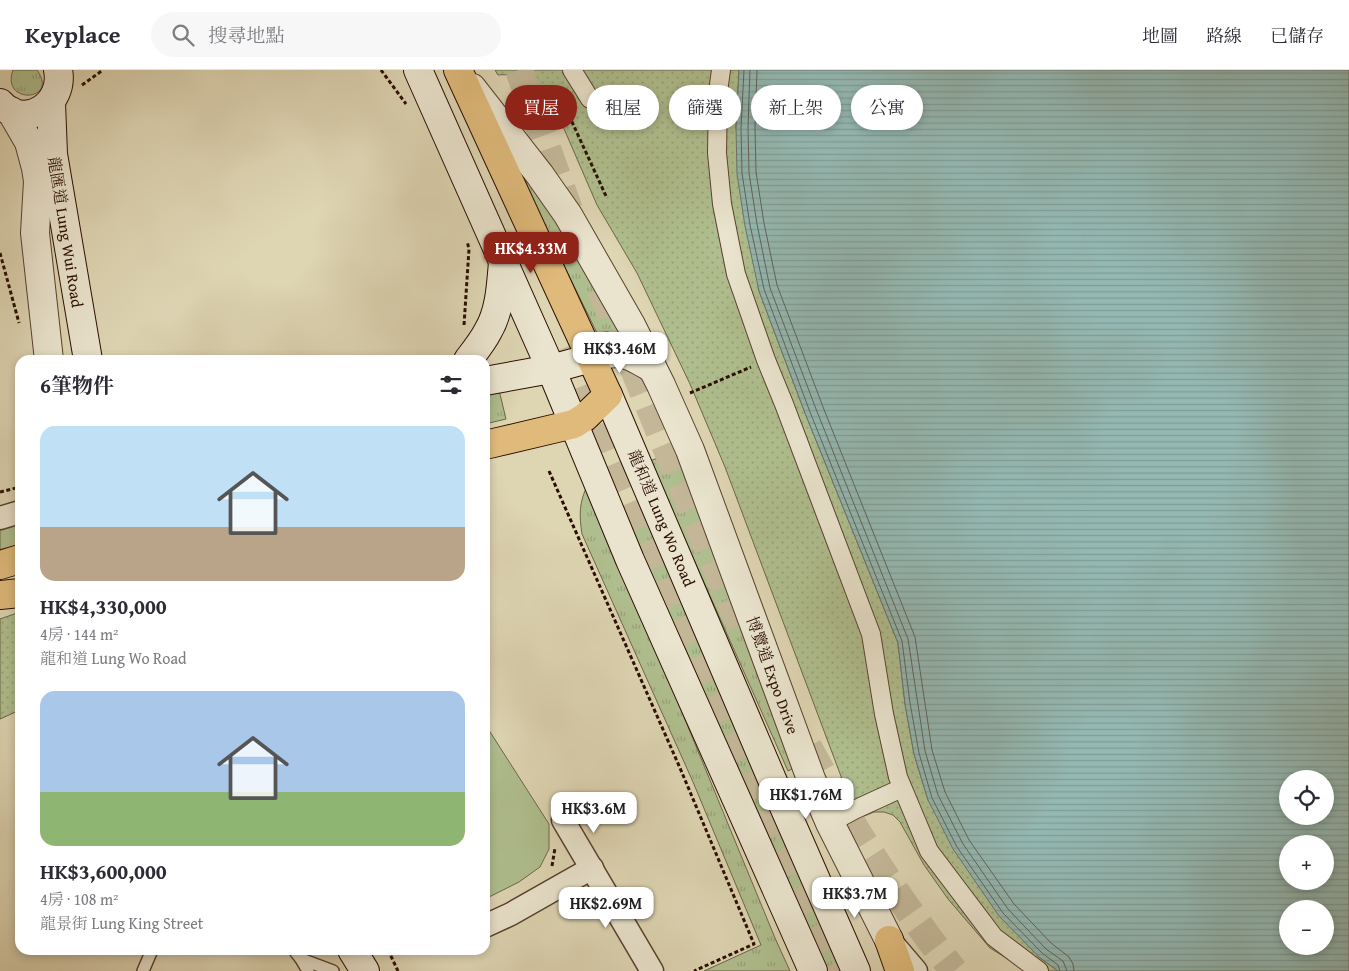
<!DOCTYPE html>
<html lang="zh-TW">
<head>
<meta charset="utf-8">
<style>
  :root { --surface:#fff; --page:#f7f7f7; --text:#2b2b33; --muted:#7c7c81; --line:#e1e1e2; --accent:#8f2418 }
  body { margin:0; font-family:"Gentium Book Plus","Noto Serif TC",serif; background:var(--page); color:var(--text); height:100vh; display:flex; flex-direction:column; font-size:19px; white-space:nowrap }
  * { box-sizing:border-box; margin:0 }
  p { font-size:16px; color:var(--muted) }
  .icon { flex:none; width:28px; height:28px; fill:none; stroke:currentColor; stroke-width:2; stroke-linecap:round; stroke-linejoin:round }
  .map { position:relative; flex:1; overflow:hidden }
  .details { position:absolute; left:15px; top:285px; width:475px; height:600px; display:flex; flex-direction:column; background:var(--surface); border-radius:15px; box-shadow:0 2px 8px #0003 }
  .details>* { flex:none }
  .banner { position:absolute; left:505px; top:15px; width:475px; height:45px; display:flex; gap:10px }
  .controls { position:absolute; left:1279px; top:700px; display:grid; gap:10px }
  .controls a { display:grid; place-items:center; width:55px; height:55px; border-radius:50%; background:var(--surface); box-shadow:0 2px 8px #0003; font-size:25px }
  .price { position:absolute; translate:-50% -42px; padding:0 11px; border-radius:10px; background:#fff; color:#222; font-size:16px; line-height:32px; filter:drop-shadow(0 1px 2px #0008) }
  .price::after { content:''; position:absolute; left:50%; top:30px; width:15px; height:11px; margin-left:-8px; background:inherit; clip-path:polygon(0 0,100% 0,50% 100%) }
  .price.active { background:var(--accent); color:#fff }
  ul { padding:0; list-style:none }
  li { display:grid; align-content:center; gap:10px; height:265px; padding:0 25px }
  li span { display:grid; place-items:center; height:155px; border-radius:15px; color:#555 }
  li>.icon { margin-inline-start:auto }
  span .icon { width:90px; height:90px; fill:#fffc; stroke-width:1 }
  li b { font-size:21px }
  h2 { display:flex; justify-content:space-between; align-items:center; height:60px; padding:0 25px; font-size:21px }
  .chip { padding:0 18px; border-radius:22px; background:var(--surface); box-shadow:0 2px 8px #0003; font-size:18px; line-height:45px }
  .chip.active { background:var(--accent); color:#fff }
  header { display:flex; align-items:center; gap:30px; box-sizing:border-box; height:70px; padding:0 25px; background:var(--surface); border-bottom:1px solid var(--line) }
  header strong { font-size:24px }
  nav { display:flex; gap:28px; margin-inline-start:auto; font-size:18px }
  .search { width:350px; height:45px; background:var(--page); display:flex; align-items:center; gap:12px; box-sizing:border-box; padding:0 18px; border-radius:28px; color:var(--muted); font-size:19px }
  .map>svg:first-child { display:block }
  .grass { fill:url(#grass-tufts); stroke:#6d6648 }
  .park { fill:url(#park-dots); stroke:#6d6648 }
  .pitch { fill:#afbe8e; stroke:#6d6648 }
  .water { fill:url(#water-rules); stroke:#6a746c; fill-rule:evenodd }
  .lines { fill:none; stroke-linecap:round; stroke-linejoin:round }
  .shore { stroke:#60635a; stroke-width:1 }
  .trunk-tunnel { stroke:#c3b798; stroke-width:28; stroke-dasharray:28 14; stroke-linecap:butt }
  .motorway-tunnel { stroke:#c3b798; stroke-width:28; stroke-dasharray:28 14; stroke-linecap:butt }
  .service-casing { stroke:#58402e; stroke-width:14 }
  .pedestrian-casing { stroke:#58402e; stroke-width:20 }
  .minor-casing { stroke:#58402e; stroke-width:25 }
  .tertiary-casing { stroke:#58402e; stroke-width:30 }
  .secondary-casing { stroke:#2b0e02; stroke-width:30 }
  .primary-casing { stroke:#2b0e02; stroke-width:30 }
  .trunk-casing { stroke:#2b0e02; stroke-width:30 }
  .motorway-casing { stroke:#2b0e02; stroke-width:30 }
  .path { stroke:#2b0e02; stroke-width:3; stroke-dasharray:4 2.5; stroke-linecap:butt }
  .service { stroke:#eae4ce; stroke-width:11 }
  .pedestrian { stroke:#eae4ce; stroke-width:18 }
  .minor { stroke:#eae4ce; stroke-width:22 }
  .tertiary { stroke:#eae4ce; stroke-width:28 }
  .secondary { stroke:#eae4ce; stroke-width:28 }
  .primary { stroke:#dfba7a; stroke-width:28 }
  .trunk { stroke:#dfba7a; stroke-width:28 }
  .motorway { stroke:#dfba7a; stroke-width:28 }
  .labels { text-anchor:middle; stroke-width:4; stroke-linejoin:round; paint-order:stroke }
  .street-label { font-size:16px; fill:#2b0e02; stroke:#eae4ce }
</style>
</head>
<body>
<header>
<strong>Keyplace</strong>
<div class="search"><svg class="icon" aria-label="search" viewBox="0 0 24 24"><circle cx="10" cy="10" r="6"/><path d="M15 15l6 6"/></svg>搜尋地點</div>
<nav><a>地圖</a><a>路線</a><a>已儲存</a></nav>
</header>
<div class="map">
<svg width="1349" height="901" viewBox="0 0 1349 901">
  <defs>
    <pattern id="grass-tufts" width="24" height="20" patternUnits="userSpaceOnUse" patternTransform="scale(1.25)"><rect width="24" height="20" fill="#afbe8e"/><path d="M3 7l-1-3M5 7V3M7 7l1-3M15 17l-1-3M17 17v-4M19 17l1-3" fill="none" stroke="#97a279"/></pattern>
    <pattern id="park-dots" width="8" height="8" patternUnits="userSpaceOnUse" patternTransform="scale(1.25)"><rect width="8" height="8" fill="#afbe8e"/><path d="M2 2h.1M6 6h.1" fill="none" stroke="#97a279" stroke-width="1.8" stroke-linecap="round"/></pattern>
    <pattern id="water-rules" width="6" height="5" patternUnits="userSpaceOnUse" patternTransform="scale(1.25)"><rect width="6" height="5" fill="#94b8b2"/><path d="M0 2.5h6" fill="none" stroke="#809d97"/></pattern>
  </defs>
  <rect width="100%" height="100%" fill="#ded5b3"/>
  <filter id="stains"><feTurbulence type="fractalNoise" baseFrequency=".004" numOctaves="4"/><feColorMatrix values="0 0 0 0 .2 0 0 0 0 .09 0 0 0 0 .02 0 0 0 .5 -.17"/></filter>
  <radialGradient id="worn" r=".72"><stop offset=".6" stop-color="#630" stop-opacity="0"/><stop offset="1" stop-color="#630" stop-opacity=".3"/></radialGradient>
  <g class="grass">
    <path d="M13,0H37C60,32 0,35 13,0Z"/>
    <polygon points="526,107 529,107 623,260 597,263 524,114 523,110"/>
    <polygon points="499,320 506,349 485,354 485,323"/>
    <polygon points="678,380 796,697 788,701 650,391"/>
    <path d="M588,414L775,868L790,901H704L761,875L693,712L582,464C579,445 579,432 588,414Z"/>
    <polygon points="646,428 846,901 829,901 762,763 622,438"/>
    <polygon points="20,453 20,480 0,486 0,458"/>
  </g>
  <g class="park">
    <path d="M495,0H739L736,58L759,221L805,343L898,573L905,634L914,684L928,730L1039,887L1058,901H1027L990,878L948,829L924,795L900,752L893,745L884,742H874L857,749L725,397L690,314L637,203L597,135L555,38C553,33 550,27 547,24C536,11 514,3 498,5Z"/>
    <polygon points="20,542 20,640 0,649 0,549"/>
  </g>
  <polygon class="pitch" points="485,654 549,754 549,779 540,797 519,812 485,829"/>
  <path class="water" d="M739,0H1349V901H1058L1039,887L999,846L953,779L928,730L914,684L905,634L898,573L805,343L759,221L745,156L737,104L736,58ZM1288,709H1325V746H1288ZM1288,774H1325V811H1288ZM1288,839H1325V876H1288Z"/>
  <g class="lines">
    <g class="shore">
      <polyline points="744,0 741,58 742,103 750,155 764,219 810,342 902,571 910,633 919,683 932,728 957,777 1003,843 1042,883 1058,895 1060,901"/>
      <polyline points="750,0 748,58 749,103 757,154 770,218 816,339 908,569 925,681 938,725 963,774 1008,839 1046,879 1063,891 1067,901"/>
      <polyline points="757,0 755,58 756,102 764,153 777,215 823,337 915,567 932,680 945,722 969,770 1014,834 1051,873 1069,887 1073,894 1074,901"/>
    </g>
    <g class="trunk-tunnel">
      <polyline points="519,0 569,140"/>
      <polyline points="601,219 697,452 732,524"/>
      <polyline points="571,275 813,847 838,901"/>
      <path d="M808,677C852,757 897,829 954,901"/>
    </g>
    <polyline class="motorway-tunnel" points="697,452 746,568"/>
    <defs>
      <g id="service">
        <polyline points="294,880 301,889 308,901"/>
        <polyline points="301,889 333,901"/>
        <polyline points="143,901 152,880"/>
      </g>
      <g id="pedestrian">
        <polyline points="572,0 590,29"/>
        <polyline points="721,0 718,22 717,83 722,134 736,204 766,290 784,334 871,564 884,644 898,707 929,781 994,867 1039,901"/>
        <polyline points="830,753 854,740 902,718"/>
      </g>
      <g id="minor">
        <polyline points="0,448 20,442"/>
        <polyline points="563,750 652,901"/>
        <polyline points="485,856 511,844 592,798"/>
        <polyline points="893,874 916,901"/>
      </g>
      <g id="tertiary">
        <polyline points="472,18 540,105 568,145 631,255 661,315 690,380 811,709 830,753 889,870"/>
        <polyline points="11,41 29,72 36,98 38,111 35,163 49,290"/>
        <path d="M591,288C620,279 627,283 652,298"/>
      </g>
      <g id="secondary">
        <polyline points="418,0 551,299 630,490 813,901"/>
        <path d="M0,33C25,61 65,34 58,0"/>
        <polyline points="51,33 53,84 88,290"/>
        <path d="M468,290C475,281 483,271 488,261C500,241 501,215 503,192"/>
        <polyline points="485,311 551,299 591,288"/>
        <polyline points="608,325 774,714 856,901"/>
        <polyline points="352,880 365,901"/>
      </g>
      <g id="primary">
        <polyline points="458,0 608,325 585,347 574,354 485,375"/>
        <polyline points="0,495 20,489"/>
      </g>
      <polyline id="trunk" points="0,525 20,523"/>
      <polyline id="motorway" points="889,870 900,901"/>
    </defs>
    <use href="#service" class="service-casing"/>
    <use href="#pedestrian" class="pedestrian-casing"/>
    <use href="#minor" class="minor-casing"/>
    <use href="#tertiary" class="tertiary-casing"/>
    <use href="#secondary" class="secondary-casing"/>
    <use href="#primary" class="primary-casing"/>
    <use href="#trunk" class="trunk-casing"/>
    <use href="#motorway" class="motorway-casing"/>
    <g class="path">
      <polyline points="381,0 406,34"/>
      <polyline points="82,15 103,0"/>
      <polyline points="574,37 567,41 606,126"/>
      <polyline points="0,183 19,253"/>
      <polyline points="464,255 469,179 467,171"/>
      <polyline points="690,323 751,297"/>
      <polyline points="549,401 680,698 754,874 694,901"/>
      <polyline points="0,422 20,417"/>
      <polyline points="552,796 555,778"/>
      <polyline points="388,880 398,901"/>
    </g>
    <use href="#service" class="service"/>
    <use href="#pedestrian" class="pedestrian"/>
    <use href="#minor" class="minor"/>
    <use href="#tertiary" class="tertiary"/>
    <use href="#secondary" class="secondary"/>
    <use href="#primary" class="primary"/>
    <use href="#trunk" class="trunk"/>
    <use href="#motorway" class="motorway"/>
  </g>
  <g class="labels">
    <g class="street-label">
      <text transform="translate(66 162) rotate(81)" y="6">龍匯道 Lung Wui Road</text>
      <text transform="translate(662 448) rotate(67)" y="6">龍和道 Lung Wo Road</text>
      <text transform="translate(773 605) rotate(70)" y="6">博覽道 Expo Drive</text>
    </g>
  </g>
  <rect width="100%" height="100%" filter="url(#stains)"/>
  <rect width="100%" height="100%" fill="url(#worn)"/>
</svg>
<div class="controls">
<a><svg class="icon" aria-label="locate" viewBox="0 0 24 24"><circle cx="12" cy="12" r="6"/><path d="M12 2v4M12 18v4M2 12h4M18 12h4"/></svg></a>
<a>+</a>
<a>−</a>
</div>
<b class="price active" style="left:531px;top:204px">HK$4.33M</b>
<b class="price" style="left:620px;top:304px">HK$3.46M</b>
<b class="price" style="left:806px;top:750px">HK$1.76M</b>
<b class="price" style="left:594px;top:764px">HK$3.6M</b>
<b class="price" style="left:855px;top:849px">HK$3.7M</b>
<b class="price" style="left:606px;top:859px">HK$2.69M</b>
<div class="banner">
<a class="chip active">買屋</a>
<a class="chip">租屋</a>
<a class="chip">篩選</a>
<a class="chip">新上架</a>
<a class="chip">公寓</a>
</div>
<section class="details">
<h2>6筆物件<svg class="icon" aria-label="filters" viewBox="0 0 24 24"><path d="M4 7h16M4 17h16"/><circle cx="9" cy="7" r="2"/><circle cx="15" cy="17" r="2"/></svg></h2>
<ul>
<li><span style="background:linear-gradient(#bfe0f5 65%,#b9a48a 0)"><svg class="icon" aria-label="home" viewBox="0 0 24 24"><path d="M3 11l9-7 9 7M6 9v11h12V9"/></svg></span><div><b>HK$4,330,000</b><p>4房 · 144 m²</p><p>龍和道 Lung Wo Road</p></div></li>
<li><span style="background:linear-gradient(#a9c7e8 65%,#8fb573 0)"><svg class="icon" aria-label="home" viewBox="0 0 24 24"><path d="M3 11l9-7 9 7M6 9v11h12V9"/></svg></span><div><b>HK$3,600,000</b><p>4房 · 108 m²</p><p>龍景街 Lung King Street</p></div></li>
</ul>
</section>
</div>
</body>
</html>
